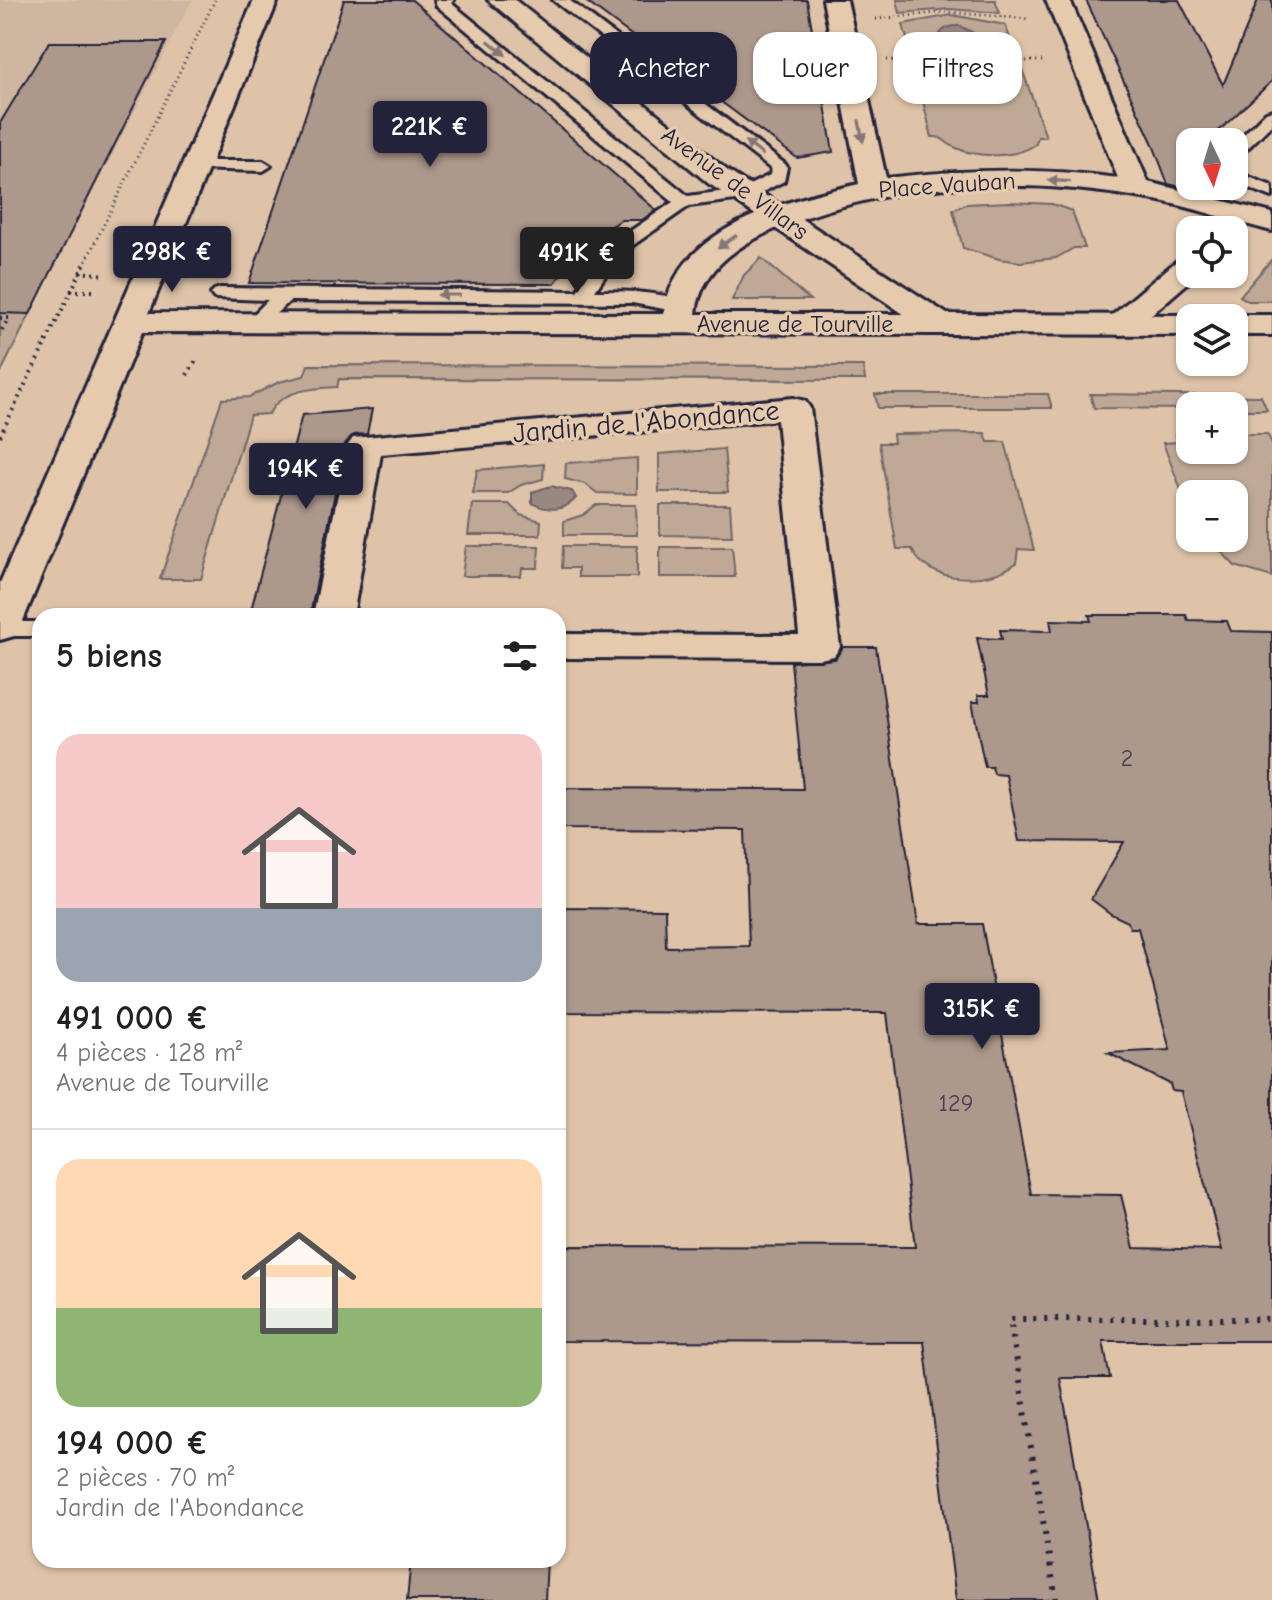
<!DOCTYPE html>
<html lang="fr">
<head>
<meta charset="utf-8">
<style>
  :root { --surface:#fff; --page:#f2f2f2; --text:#202124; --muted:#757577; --line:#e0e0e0; --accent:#22223b }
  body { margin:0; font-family:"Comic Neue",sans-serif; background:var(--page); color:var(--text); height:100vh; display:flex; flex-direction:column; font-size:30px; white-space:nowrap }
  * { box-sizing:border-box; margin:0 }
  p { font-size:26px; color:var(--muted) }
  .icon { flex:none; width:44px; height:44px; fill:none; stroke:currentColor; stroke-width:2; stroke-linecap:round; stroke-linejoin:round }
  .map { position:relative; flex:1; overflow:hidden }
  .sheet { position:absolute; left:32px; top:608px; width:534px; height:960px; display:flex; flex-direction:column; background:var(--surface); border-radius:24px; box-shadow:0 2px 6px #0004 }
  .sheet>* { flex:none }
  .guide { position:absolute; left:590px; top:32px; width:562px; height:72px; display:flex; gap:16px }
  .needle { width:52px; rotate:176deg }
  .fabs { position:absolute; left:1176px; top:128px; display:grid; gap:16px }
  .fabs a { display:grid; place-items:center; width:72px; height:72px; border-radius:16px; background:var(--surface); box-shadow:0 2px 6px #0004; font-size:40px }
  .price { position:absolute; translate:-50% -68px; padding:0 18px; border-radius:8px; background:var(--accent); color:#fff; font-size:26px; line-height:52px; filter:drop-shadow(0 2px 4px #0008) }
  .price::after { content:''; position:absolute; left:50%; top:48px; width:24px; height:18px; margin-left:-12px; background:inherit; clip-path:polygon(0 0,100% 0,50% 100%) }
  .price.selected { background:#222; color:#fff }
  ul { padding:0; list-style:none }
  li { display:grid; align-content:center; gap:16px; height:424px; padding:0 24px }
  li+li { border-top:2px solid var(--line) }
  li span { display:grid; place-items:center; height:248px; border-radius:24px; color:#555 }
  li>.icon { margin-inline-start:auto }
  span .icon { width:144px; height:144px; fill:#fffc; stroke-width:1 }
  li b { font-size:34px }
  h2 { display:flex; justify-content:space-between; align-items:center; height:96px; padding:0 24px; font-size:34px }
  .tag { padding:0 28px; border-radius:24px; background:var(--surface); box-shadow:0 2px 6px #0004; font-size:28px; line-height:72px }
  .tag.selected { background:var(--accent); color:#fff }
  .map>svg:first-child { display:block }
  .built { fill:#cfb6a0 }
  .green { fill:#bfa996; stroke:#706668; stroke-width:2 }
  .water { fill:#988881; stroke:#695f65; stroke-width:2 }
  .building { fill:#ad988c; stroke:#22223b; stroke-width:2 }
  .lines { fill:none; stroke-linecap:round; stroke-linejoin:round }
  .lane-casing { stroke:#22223b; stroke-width:6 }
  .street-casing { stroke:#22223b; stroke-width:6 }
  .secondary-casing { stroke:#22223b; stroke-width:6 }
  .primary-casing { stroke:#22223b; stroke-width:6 }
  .path-far2 { stroke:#22223b; stroke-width:3; stroke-dasharray:1 4; stroke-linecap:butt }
  .path-far1 { stroke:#22223b; stroke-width:4; stroke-dasharray:2 5; stroke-linecap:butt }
  .path { stroke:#22223b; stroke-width:6; stroke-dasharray:3 8; stroke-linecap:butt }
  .lane { fill:#e6caad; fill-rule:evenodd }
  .street { fill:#e6caad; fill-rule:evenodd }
  .secondary { fill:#e6caad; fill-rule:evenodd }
  .primary { fill:#e6caad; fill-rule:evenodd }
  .oneway { fill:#847674 }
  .labels { text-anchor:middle; stroke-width:7; stroke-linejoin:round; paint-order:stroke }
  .far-street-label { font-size:24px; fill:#22223b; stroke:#e6caad }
  .number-label { font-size:24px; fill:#45404f }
  .street-label { font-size:28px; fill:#22223b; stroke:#e6caad }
</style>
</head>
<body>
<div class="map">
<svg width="1272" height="1600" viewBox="0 0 1272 1600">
  <rect width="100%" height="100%" fill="#dec3a8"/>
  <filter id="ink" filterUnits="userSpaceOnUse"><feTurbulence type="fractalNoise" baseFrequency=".0125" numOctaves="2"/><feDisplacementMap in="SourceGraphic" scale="16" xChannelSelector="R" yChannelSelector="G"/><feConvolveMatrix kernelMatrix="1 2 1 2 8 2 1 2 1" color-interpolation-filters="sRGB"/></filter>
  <g filter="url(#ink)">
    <polygon class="built" points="0,0 192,0 34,306 0,305"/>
    <g class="green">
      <polygon points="897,0 995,0 1000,13 950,9 900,13"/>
      <path d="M952,15L1005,25L1016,54C1002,54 986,65 967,65C947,65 929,54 911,54L903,24Z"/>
      <path d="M914,66L975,72L1021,66L1046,137H1038L1036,144C1015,159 977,158 954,147C945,143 943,136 932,137Z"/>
      <polygon points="1009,202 1052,204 1072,211 1085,248 1074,248 1056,258 1020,262 999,259 963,248 953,210 966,204"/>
      <polygon points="761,258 810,300 732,300 744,275"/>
      <polygon points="1272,259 1272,301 1248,301 1240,296"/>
      <polygon points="0,305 34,306 0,374"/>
      <path d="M308,365L863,366L865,380L339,379L337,387C313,388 280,390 269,414L250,415L201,579H160L222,399L249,397L279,382L304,376Z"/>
      <polygon points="875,394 1048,394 1052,408 878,408"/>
      <polygon points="1090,394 1261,396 1267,410 1234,410 1234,406 1190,406 1190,409 1094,408"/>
      <path d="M985,433L988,442H1005L1034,550L1018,549L1016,563C990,585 926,584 912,549H897L879,443H894L893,434Z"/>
      <polygon points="1175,434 1190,434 1190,450 1234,450 1234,434 1267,434 1272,443 1272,577 1235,566 1219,549 1204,550 1199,538 1234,538 1234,494 1190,494 1190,513 1163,443 1178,442"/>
      <polygon points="724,449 728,492 659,492 659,454"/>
      <polygon points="637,458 637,494 597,493 585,484 565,479 566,463"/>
      <polygon points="544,464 543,479 521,485 508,493 473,493 477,470"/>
      <polygon points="472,504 509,504 520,515 541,521 540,535 468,535"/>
      <polygon points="596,505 636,505 637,535 564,535 564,521 583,515"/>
      <polygon points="660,505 730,505 732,536 660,535"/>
      <polygon points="466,546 539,546 538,568 522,568 521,576 462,576"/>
      <polygon points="563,546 637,546 637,577 578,577 578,568 562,568"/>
      <polygon points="660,547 732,547 735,577 660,577"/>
    </g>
    <g class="water">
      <path d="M960,26L974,33L982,45L979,51L957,54L940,47C934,32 947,25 960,26Z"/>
      <path d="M551,486L572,491L576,498C564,512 546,511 532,503V492Z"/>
    </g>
    <g class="building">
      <polygon points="344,0 412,0 656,210 642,220 621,220 594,238 574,258 554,284 249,283"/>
      <polygon points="584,0 807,0 833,152 797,158"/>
      <polygon points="1086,0 1179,0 1223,85 1258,0 1272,0 1272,81 1207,142 1190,142 1190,189 1168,184 1152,142"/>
      <polygon points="49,42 166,42 30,314 0,313 0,123"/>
      <polygon points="372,409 367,434 353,435 345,444 311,610 251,610 302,415"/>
      <polygon points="1089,615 1186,615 1188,620 1227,621 1231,631 1272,632 1272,1341 1103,1341 1110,1378 1060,1378 1099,1600 956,1600 924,1342 558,1341 558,1246 915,1247 887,1013 558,1012 558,908 665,909 666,947 749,946 745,830 558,829 558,788 803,789 791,662 835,659 843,647 876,647 918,924 982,924 1031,1194 1121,1195 1134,1248 1222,1250 1181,1092 1172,1091 1170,1084 1108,1053 1170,1050 1138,928 1130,928 1128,922 1111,914 1091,899 1124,842 1019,841 1006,775 994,774 992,767 985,767 981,748 972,702 979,702 978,695 989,695 977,638 1002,639 1000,630 1052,631 1050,620 1091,621"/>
      <polygon points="411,1560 547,1560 545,1600 407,1600"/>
    </g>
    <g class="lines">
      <defs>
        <g id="lane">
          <path d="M435,0H454L451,3L688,196L741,189L770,175L771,169L553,0H569L785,164L787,167L784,181L751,198L689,206L619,255L595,291C617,291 674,291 689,306L687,310L680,312L632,303L290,301L262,326L255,328L246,322L268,300L214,298L211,294L214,290L220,288L577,291L607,247L673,202L436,5Z"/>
          <polygon points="1272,110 1272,124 1240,156 1234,158 1234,144 1266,112"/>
          <polygon points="196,161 263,161 271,166 263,171 190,169 188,166"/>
          <polygon points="1234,171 1272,186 1272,197 1234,182"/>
          <rect x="0" y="622" width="40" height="14"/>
        </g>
        <polygon id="street" points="793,398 805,401 810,408 840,647 834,656 820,659 558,658 558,634 799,635 777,420 381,454 353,616 313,616 348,445 353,438"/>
        <g id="secondary">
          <path d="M254,0H278L149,313L664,314C675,226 789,200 859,184L823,0H847L886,178C964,169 1040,167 1118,178L1046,0H1070L1148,182L1272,213V231C1231,221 1191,206 1149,199C1028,177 900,180 785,225C744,241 701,266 696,314H940L951,317L956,324L951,331L940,334L142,332L20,628L14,636L0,640V583Z"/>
          <polygon points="1190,256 1190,274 1198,274 1131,332 1120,335 1109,332 1104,325 1109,318 1179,259"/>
        </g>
        <g id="primary">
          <polygon points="488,0 515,0 728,171 947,314 1190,315 1200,318 1190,318 1190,335 940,334 929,331 708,183"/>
          <polygon points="1234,315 1272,315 1272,335 1234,335 1234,318 1224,318"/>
        </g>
      </defs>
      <use href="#lane" class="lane-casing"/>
      <use href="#street" class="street-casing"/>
      <use href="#secondary" class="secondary-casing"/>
      <use href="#primary" class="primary-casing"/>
      <g class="path-far2">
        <polyline points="876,19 946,12 1029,19"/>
        <polyline points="887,60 968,68 1016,61 1043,61"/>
        <polyline points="84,265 215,0"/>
      </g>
      <g class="path-far1">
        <polyline points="79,272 106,275"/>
        <polyline points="70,291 98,291"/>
        <polyline points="0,318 9,318 0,333"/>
        <polyline points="187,375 197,359"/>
        <polyline points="0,436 85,263"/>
      </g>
      <polyline class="path" points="1056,1600 1010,1319 1272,1319"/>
      <use href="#lane" class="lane"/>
      <use href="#street" class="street"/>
      <use href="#secondary" class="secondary"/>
      <use href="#primary" class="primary"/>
    </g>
    <defs><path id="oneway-solid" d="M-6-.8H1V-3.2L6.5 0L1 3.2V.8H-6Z" transform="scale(2)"/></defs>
    <g class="oneway">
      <use href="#oneway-solid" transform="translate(497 48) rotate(39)"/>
      <use href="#oneway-solid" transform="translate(861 131) rotate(79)"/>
      <use href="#oneway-solid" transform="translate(754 148) rotate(-142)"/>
      <use href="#oneway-solid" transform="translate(1059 181) rotate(-177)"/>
      <use href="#oneway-solid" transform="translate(727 242) rotate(145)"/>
      <use href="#oneway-solid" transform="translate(449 295) rotate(-180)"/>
    </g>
  </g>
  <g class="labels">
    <g class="far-street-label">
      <text transform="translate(735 183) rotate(36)" y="8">Avenue de Villars</text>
      <text transform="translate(947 185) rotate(-4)" y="8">Place Vauban</text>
      <text x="795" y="332">Avenue de Tourville</text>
    </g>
    <g class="number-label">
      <text x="1127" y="766">2</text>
      <text x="956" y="1111">129</text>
    </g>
    <g class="street-label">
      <text transform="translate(646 421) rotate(-5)" y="10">Jardin de l'Abondance</text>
    </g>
  </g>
</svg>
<div class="fabs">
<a><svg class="needle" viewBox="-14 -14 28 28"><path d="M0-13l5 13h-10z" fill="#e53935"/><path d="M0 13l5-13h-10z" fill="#757577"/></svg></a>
<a><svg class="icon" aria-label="locate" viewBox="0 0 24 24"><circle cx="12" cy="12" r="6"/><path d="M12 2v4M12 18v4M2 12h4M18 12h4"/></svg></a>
<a><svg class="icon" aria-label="layers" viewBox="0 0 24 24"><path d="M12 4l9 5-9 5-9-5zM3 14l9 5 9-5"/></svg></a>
<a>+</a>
<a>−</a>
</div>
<b class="price" style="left:430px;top:169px">221K €</b>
<b class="price" style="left:172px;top:294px">298K €</b>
<b class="price selected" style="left:577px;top:295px">491K €</b>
<b class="price" style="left:306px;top:511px">194K €</b>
<b class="price" style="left:982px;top:1051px">315K €</b>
<div class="guide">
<a class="tag selected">Acheter</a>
<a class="tag">Louer</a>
<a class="tag">Filtres</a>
</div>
<section class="sheet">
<h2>5 biens<svg class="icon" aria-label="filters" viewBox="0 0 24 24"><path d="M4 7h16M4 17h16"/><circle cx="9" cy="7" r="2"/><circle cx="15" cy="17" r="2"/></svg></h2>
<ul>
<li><span style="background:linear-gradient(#f6c9c9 70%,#9aa5b1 0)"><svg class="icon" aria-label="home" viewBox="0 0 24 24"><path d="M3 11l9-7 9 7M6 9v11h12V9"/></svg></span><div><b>491 000 €</b><p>4 pièces · 128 m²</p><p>Avenue de Tourville</p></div></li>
<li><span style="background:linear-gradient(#ffd9b3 60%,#8fb573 0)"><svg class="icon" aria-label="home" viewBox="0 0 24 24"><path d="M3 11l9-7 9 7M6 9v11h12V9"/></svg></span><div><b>194 000 €</b><p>2 pièces · 70 m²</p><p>Jardin de l'Abondance</p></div></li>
</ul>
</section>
</div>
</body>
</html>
